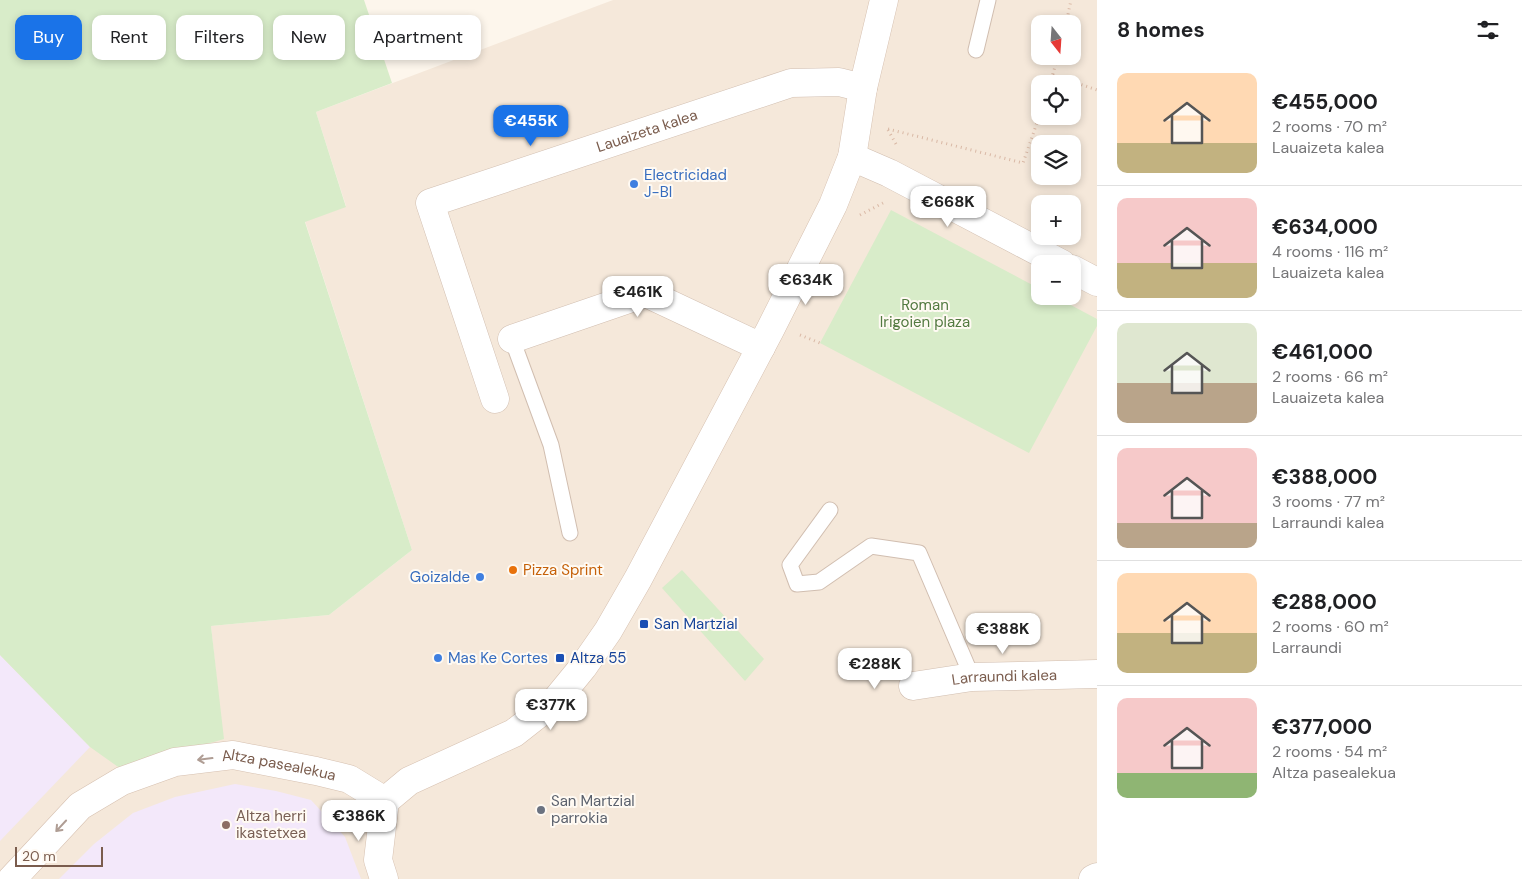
<!DOCTYPE html>
<html lang="en">
<head>
<meta charset="utf-8">
<style>
  :root { --surface:#fff; --page:#f6f6f6; --text:#202124; --muted:#757577; --line:#e0e0e0; --accent:#1a73e8 }
  body { margin:0; font-family:"DM Sans",sans-serif; background:var(--page); color:var(--text); height:100vh; display:flex; flex-direction:column; font-size:19px; white-space:nowrap }
  * { box-sizing:border-box; margin:0 }
  p { font-size:16px; color:var(--muted) }
  .icon { flex:none; width:28px; height:28px; fill:none; stroke:currentColor; stroke-width:2; stroke-linecap:round; stroke-linejoin:round }
  .map { position:relative; flex:1; overflow:hidden }
  .drawer { display:flex; flex-direction:column; background:var(--surface); width:425px }
  .drawer>* { flex:none }
  .banner { position:absolute; left:15px; top:15px; width:475px; height:45px; display:flex; gap:10px }
  .needle { width:32px; rotate:163deg }
  .controls { position:absolute; left:1031px; top:15px; display:grid; gap:10px }
  .controls a { display:grid; place-items:center; width:50px; height:50px; border-radius:10px; background:var(--surface); box-shadow:0 2px 8px #0003; font-size:25px }
  .scale { position:absolute; left:15px; bottom:12px; width:88px; box-sizing:border-box; padding-left:5px; border:2px solid #7a5c4d; border-top:0; font-size:14px; line-height:18px; white-space:nowrap; color:#7a5c4d; -webkit-text-stroke:4px #fffaf3; paint-order:stroke }
  .price { position:absolute; translate:-50% -42px; padding:0 11px; border-radius:10px; background:#fff; color:#222; font-size:16px; line-height:32px; filter:drop-shadow(0 1px 2px #0008) }
  .price::after { content:''; position:absolute; left:50%; top:30px; width:15px; height:11px; margin-left:-8px; background:inherit; clip-path:polygon(0 0,100% 0,50% 100%) }
  .price.current { background:var(--accent); color:#fff }
  ul { padding:0; list-style:none }
  li { display:flex; align-items:center; gap:15px; height:125px; padding:0 20px }
  li+li { border-top:1px solid var(--line) }
  li span { display:grid; place-items:center; flex:none; width:140px; height:100px; border-radius:10px; color:#555 }
  li>.icon { margin-inline-start:auto }
  span .icon { width:60px; height:60px; fill:#fffc; stroke-width:1 }
  li b { font-size:21px }
  h2 { display:flex; justify-content:space-between; align-items:center; height:60px; padding:0 20px; font-size:21px }
  .tag { padding:0 18px; border-radius:10px; background:var(--surface); box-shadow:0 2px 8px #0003; font-size:18px; line-height:45px }
  .tag.current { background:var(--accent); color:#fff }
  main { display:flex; flex:1; min-height:0 }
  .map>svg:first-child { display:block }
  .residential { fill:#f5e8da; fill-rule:evenodd }
  .education { fill:#f3e8fa }
  .green { fill:#d8ecc9 }
  .lines { fill:none; stroke-linecap:round; stroke-linejoin:round }
  .lane-casing { stroke:#d1beb0; stroke-width:17 }
  .street-casing { stroke:#d1beb0; stroke-width:29 }
  .secondary-casing { stroke:#d6c0b0; stroke-width:29 }
  .path { stroke:#d9b8a5; stroke-width:3; stroke-dasharray:1 4; stroke-linecap:butt }
  .lane { stroke:#fff; stroke-width:15 }
  .street { stroke:#fff; stroke-width:28 }
  .secondary { stroke:#fff; stroke-width:28 }
  .oneway { stroke:#af9d94 }
  .shop-dot { fill:#3f7fe0; stroke:#fffaf3; stroke-width:2 }
  .food-dot { fill:#e8710a; stroke:#fffaf3; stroke-width:2 }
  .transit-dot { fill:#1a4fb4; stroke:#fffaf3; stroke-width:2 }
  .worship-dot { fill:#6b7280; stroke:#fffaf3; stroke-width:2 }
  .education-dot { fill:#8d6e63; stroke:#fffaf3; stroke-width:2 }
  .labels { text-anchor:middle; stroke-width:4; stroke-linejoin:round; paint-order:stroke }
  .street-label { font-size:15px; fill:#7a5c4d; stroke:#fffaf3 }
  .shop-label { font-size:15px; fill:#366cbe; stroke:#fffaf3; text-anchor:start }
  .park-label { font-size:15px; fill:#537a41; stroke:#fffaf3 }
  .food-label { font-size:15px; fill:#c56008; stroke:#fffaf3; text-anchor:start }
  .transit-label { font-size:15px; fill:#164399; stroke:#fffaf3; text-anchor:start }
  .worship-label { font-size:15px; fill:#5b616d; stroke:#fffaf3; text-anchor:start }
  .education-label { font-size:15px; fill:#785e54; stroke:#fffaf3; text-anchor:start }
</style>
</head>
<body>
<main>
<div class="map">
<svg width="1097" height="879" viewBox="0 0 1097 879">
  <rect width="100%" height="100%" fill="#fdf6ec"/>
  <path class="residential" d="M613,0H1097V879H0V655L223,739L211,626L329,615L412,550L305,221L346,206L316,112ZM1040,24H1072V56H1040ZM1040,84H1072V116H1040ZM1040,144H1072V176H1040ZM1040,204H1072V236H1040ZM1040,264H1072V296H1040Z"/>
  <g class="education">
    <polygon points="0,655 90,747 0,841"/>
    <polygon points="235,784 276,791 311,800 345,837 361,879 59,879 94,844 133,813 175,797"/>
  </g>
  <g class="green">
    <polygon points="0,0 364,0 392,83 316,112 346,207 305,222 412,550 329,615 211,626 224,739 121,769 90,747 0,655"/>
    <polygon points="891,210 1040,289 1040,296 1054,296 1097,319 1097,326 1029,453 820,343"/>
    <polygon points="682,570 764,659 745,681 662,588"/>
  </g>
  <g class="lines">
    <defs>
      <g id="lane">
        <polyline points="976,50 988,0"/>
        <polyline points="512,339 551,445 570,533"/>
        <polyline points="830,510 790,565 797,584 819,582 871,546 919,553 972,677"/>
      </g>
      <g id="street">
        <polyline points="852,157 889,173 1062,264"/>
        <polyline points="1072,269 1097,282"/>
        <polyline points="512,339 646,293 761,347"/>
        <path id="s1" d="M495,399L430,203L791,83L839,82L863,88"/>
        <path id="s2" d="M913,686L972,677L1097,674"/>
        <polyline points="1093,879 1097,877"/>
      </g>
      <g id="secondary">
        <polyline points="385,801 409,781 514,733 556,700 583,667 608,631 638,579 770,330 833,205 852,157 863,88 884,0"/>
        <path id="s3" d="M12,879L80,806L122,781L175,762L233,755L316,771L349,779L385,801"/>
        <polyline points="384,879 378,860 385,801"/>
      </g>
    </defs>
    <use href="#lane" class="lane-casing"/>
    <use href="#street" class="street-casing"/>
    <use href="#secondary" class="secondary-casing"/>
    <g class="path">
      <polyline points="1066,24 1071,0"/>
      <polyline points="1053,75 1097,90"/>
      <polyline points="1050,84 1058,56"/>
      <polyline points="888,129 1023,163 1040,114"/>
      <polyline points="888,130 896,144"/>
      <polyline points="860,215 883,203"/>
      <polyline points="800,335 820,343"/>
    </g>
    <use href="#lane" class="lane"/>
    <use href="#street" class="street"/>
    <use href="#secondary" class="secondary"/>
  </g>
  <defs><path id="oneway-shaft" d="M-6 0H5M1.5-3L5.5 0L1.5 3" fill="none" stroke-width="1.6" stroke-linecap="round" stroke-linejoin="round" transform="scale(1.25)"/></defs>
  <g class="oneway">
    <use href="#oneway-shaft" transform="translate(205 759) rotate(173)"/>
    <use href="#oneway-shaft" transform="translate(61 826) rotate(133)"/>
  </g>
  <g class="shop-dot">
    <circle cx="634" cy="184" r="5"/>
    <circle cx="480" cy="577" r="5"/>
    <circle cx="438" cy="658" r="5"/>
  </g>
  <circle class="food-dot" cx="513" cy="570" r="5"/>
  <g class="transit-dot">
    <rect x="639" y="619" width="10" height="10" rx="2.5"/>
    <rect x="555" y="653" width="10" height="10" rx="2.5"/>
  </g>
  <circle class="worship-dot" cx="541" cy="810" r="5"/>
  <circle class="education-dot" cx="226" cy="825" r="5"/>
  <g class="labels">
    <g class="street-label">
      <text dy="5" stroke="none"><textPath href="#s1" startOffset="435">Lauaizeta kalea</textPath></text>
      <text dy="5" stroke="none"><textPath href="#s2" startOffset="92">Larraundi kalea</textPath></text>
      <text dy="5" stroke="none"><textPath href="#s3" startOffset="310">Altza pasealekua</textPath></text>
    </g>
    <g class="shop-label">
      <text x="644" y="180">Electricidad<tspan x="644" dy="17">J-BI</tspan></text>
      <text x="470" y="582" text-anchor="end">Goizalde</text>
      <text x="448" y="663">Mas Ke Cortes</text>
    </g>
    <g class="park-label">
      <text x="925" y="310">Roman<tspan x="925" dy="17">Irigoien plaza</tspan></text>
    </g>
    <g class="food-label">
      <text x="523" y="575">Pizza Sprint</text>
    </g>
    <g class="transit-label">
      <text x="654" y="629">San Martzial</text>
      <text x="570" y="663">Altza 55</text>
    </g>
    <g class="worship-label">
      <text x="551" y="806">San Martzial<tspan x="551" dy="17">parrokia</tspan></text>
    </g>
    <g class="education-label">
      <text x="236" y="821">Altza herri<tspan x="236" dy="17">ikastetxea</tspan></text>
    </g>
  </g>
</svg>
<div class="controls">
<a><svg class="needle" viewBox="-14 -14 28 28"><path d="M0-13l5 13h-10z" fill="#e53935"/><path d="M0 13l5-13h-10z" fill="#757577"/></svg></a>
<a><svg class="icon" aria-label="locate" viewBox="0 0 24 24"><circle cx="12" cy="12" r="6"/><path d="M12 2v4M12 18v4M2 12h4M18 12h4"/></svg></a>
<a><svg class="icon" aria-label="layers" viewBox="0 0 24 24"><path d="M12 4l9 5-9 5-9-5zM3 14l9 5 9-5"/></svg></a>
<a>+</a>
<a>−</a>
</div>
<div class="scale">20 m</div>
<b class="price current" style="left:531px;top:147px">€455K</b>
<b class="price" style="left:948px;top:228px">€668K</b>
<b class="price" style="left:806px;top:306px">€634K</b>
<b class="price" style="left:638px;top:318px">€461K</b>
<b class="price" style="left:1003px;top:655px">€388K</b>
<b class="price" style="left:875px;top:690px">€288K</b>
<b class="price" style="left:551px;top:731px">€377K</b>
<b class="price" style="left:359px;top:842px">€386K</b>
<div class="banner">
<a class="tag current">Buy</a>
<a class="tag">Rent</a>
<a class="tag">Filters</a>
<a class="tag">New</a>
<a class="tag">Apartment</a>
</div>
</div>
<section class="drawer">
<h2>8 homes<svg class="icon" aria-label="filters" viewBox="0 0 24 24"><path d="M4 7h16M4 17h16"/><circle cx="9" cy="7" r="2"/><circle cx="15" cy="17" r="2"/></svg></h2>
<ul>
<li><span style="background:linear-gradient(#ffd9b3 70%,#c2b280 0)"><svg class="icon" aria-label="home" viewBox="0 0 24 24"><path d="M3 11l9-7 9 7M6 9v11h12V9"/></svg></span><div><b>€455,000</b><p>2 rooms · 70 m²</p><p>Lauaizeta kalea</p></div></li>
<li><span style="background:linear-gradient(#f6c9c9 65%,#c2b280 0)"><svg class="icon" aria-label="home" viewBox="0 0 24 24"><path d="M3 11l9-7 9 7M6 9v11h12V9"/></svg></span><div><b>€634,000</b><p>4 rooms · 116 m²</p><p>Lauaizeta kalea</p></div></li>
<li><span style="background:linear-gradient(#dfe7d0 60%,#b9a48a 0)"><svg class="icon" aria-label="home" viewBox="0 0 24 24"><path d="M3 11l9-7 9 7M6 9v11h12V9"/></svg></span><div><b>€461,000</b><p>2 rooms · 66 m²</p><p>Lauaizeta kalea</p></div></li>
<li><span style="background:linear-gradient(#f6c9c9 75%,#b9a48a 0)"><svg class="icon" aria-label="home" viewBox="0 0 24 24"><path d="M3 11l9-7 9 7M6 9v11h12V9"/></svg></span><div><b>€388,000</b><p>3 rooms · 77 m²</p><p>Larraundi kalea</p></div></li>
<li><span style="background:linear-gradient(#ffd9b3 60%,#c2b280 0)"><svg class="icon" aria-label="home" viewBox="0 0 24 24"><path d="M3 11l9-7 9 7M6 9v11h12V9"/></svg></span><div><b>€288,000</b><p>2 rooms · 60 m²</p><p>Larraundi</p></div></li>
<li><span style="background:linear-gradient(#f6c9c9 75%,#8fb573 0)"><svg class="icon" aria-label="home" viewBox="0 0 24 24"><path d="M3 11l9-7 9 7M6 9v11h12V9"/></svg></span><div><b>€377,000</b><p>2 rooms · 54 m²</p><p>Altza pasealekua</p></div></li>
</ul>
</section>
</main>
</body>
</html>
